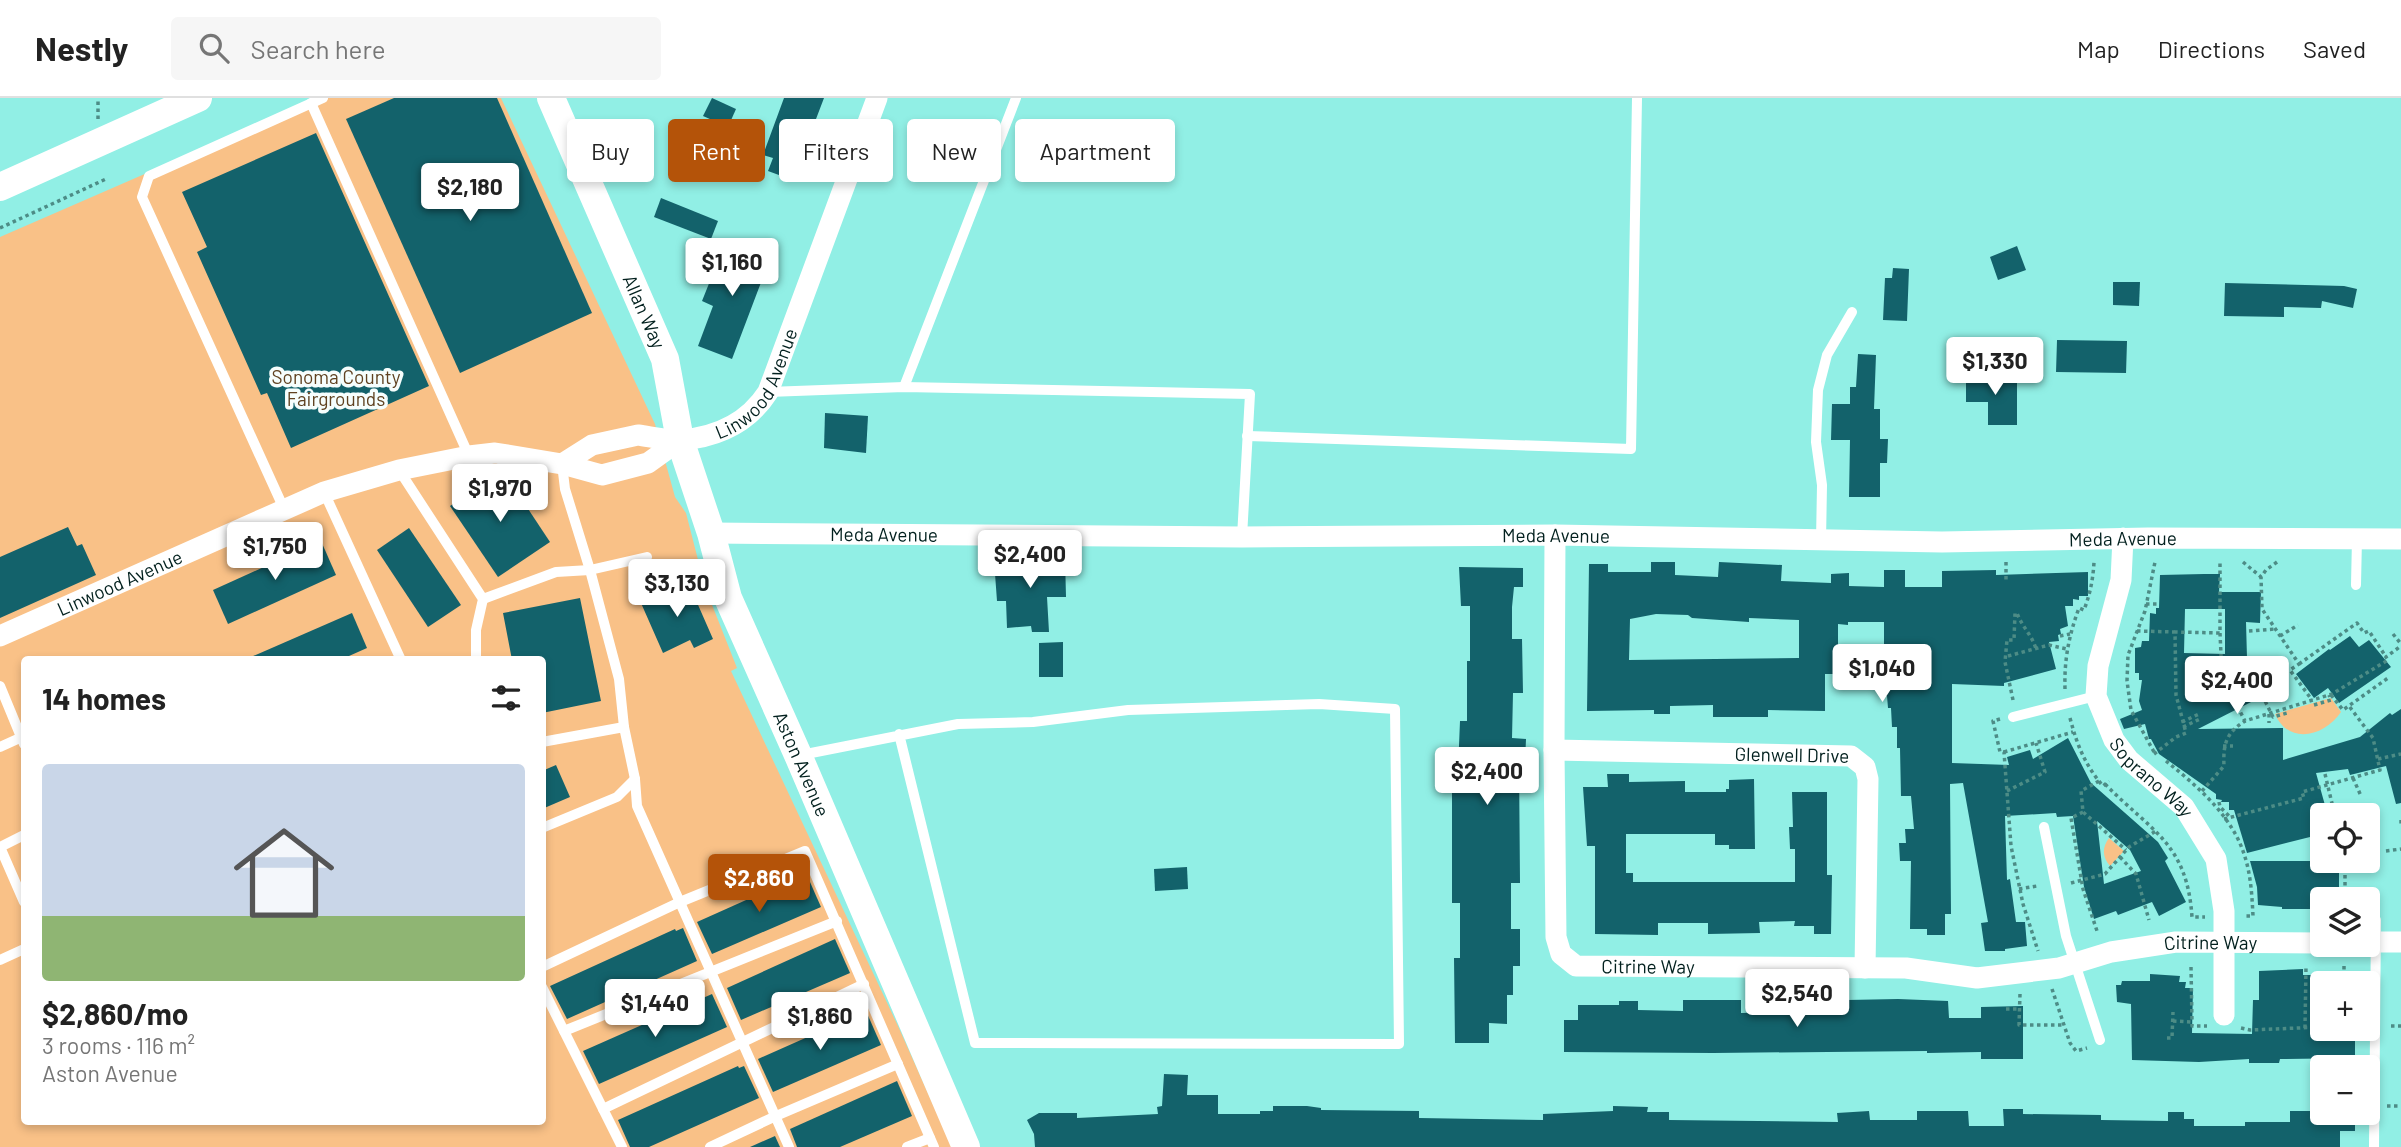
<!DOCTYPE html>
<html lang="en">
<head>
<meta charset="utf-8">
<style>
  :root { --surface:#fff; --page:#f6f6f6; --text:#222; --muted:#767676; --line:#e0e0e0; --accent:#b45309 }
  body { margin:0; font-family:Barlow,sans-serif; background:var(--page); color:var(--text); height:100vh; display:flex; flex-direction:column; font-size:26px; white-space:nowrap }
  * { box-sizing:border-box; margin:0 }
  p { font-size:23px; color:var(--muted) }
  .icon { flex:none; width:38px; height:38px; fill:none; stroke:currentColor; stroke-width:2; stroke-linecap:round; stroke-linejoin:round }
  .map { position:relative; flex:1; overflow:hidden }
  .side { position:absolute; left:21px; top:558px; width:525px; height:469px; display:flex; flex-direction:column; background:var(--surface); border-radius:7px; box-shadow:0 4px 10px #0003 }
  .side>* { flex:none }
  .top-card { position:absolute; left:567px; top:21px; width:665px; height:63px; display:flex; gap:14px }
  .controls { position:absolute; left:2310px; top:705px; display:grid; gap:14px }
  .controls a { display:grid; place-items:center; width:70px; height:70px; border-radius:7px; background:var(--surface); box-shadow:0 4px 10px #0003; font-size:35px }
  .price { position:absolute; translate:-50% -60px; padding:0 16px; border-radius:7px; background:#fff; color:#222; font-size:23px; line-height:46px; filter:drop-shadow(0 2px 4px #0008) }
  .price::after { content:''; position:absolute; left:50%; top:42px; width:21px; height:16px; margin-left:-10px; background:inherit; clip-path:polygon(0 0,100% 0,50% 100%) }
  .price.on { background:var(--accent); color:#fff }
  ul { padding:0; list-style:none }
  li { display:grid; align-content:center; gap:14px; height:371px; padding:0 21px }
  li span { display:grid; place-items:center; height:217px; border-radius:7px; color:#555 }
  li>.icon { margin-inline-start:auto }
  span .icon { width:126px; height:126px; fill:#fffc; stroke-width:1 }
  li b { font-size:30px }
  h2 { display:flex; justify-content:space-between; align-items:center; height:84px; padding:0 21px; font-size:30px }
  .tag { padding:0 24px; border-radius:7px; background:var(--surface); box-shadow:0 4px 10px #0003; font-size:24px; line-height:63px }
  .tag.on { background:var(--accent); color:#fff }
  header { display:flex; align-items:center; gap:42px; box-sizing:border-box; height:98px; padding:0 35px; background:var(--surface); border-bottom:2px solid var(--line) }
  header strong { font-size:33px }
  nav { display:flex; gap:38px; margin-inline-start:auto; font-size:24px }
  .search { width:490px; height:63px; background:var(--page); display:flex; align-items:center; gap:18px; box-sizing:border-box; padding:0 24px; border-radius:7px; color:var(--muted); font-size:26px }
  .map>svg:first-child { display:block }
  .green { fill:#f9c187; fill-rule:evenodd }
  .building { fill:#13626b; fill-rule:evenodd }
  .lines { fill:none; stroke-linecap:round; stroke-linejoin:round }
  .path { stroke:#4d8c86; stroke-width:3.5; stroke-dasharray:3.5 3.5; stroke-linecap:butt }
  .service { stroke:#fff; stroke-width:10 }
  .minor { stroke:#fff; stroke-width:21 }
  .tertiary { stroke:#fff; stroke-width:28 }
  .labels { text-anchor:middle; stroke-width:7; stroke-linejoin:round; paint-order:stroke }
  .street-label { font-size:19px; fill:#02201e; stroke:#f6fefd }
  .park-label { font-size:19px; fill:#604221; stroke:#f6fefd }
</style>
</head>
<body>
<header>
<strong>Nestly</strong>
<div class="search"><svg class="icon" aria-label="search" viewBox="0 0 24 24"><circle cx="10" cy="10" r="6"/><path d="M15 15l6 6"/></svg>Search here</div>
<nav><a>Map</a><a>Directions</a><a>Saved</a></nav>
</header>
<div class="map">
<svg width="2401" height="1049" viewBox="0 0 2401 1049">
  <rect width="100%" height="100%" fill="#91efe5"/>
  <g class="green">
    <path d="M319,0H501L655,326L675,399L686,415L705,489L737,570L731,573L898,928L952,1049H0V139ZM24,562H542V1024H24Z"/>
    <path d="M2331,600L2341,614C2325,638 2289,648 2275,616Z"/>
    <path d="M2109,740L2124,753L2110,768C2102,759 2102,749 2109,740Z"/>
  </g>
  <g class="building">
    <polygon points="394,0 497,0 592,215 460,275 346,21"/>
    <polygon points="712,0 736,11 728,29 703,18"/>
    <polygon points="784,0 824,0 808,42 813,43 798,84 768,73 773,60 763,57"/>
    <polygon points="316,35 429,288 291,350 267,295 261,297 197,154 207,149 182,94"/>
    <polygon points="661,100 718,123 711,141 654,119"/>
    <polygon points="729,143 771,158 732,261 698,248 713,208 702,203 710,183 713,185"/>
    <polygon points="2017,148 2026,172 1998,182 1990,159"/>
    <polygon points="1893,170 1909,171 1907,223 1883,222 1885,180 1892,180"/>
    <polygon points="2113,184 2140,184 2139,208 2113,207"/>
    <polygon points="2225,185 2344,188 2357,191 2353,210 2322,203 2321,210 2284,209 2284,219 2224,218"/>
    <polygon points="2057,242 2127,243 2126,275 2056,274"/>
    <polygon points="1858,256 1876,257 1874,311 1880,311 1880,341 1888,341 1887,365 1880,365 1880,399 1849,399 1850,342 1831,342 1832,306 1850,306 1850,289 1856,289"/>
    <polygon points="1966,278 2017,278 2017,327 1988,327 1988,304 1966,304"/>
    <polygon points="825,315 868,318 866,355 824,350"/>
    <polygon points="503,373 550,444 498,479 450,408"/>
    <polygon points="68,429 77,448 82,446 96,477 0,520 0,459"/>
    <polygon points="409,430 461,507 428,529 377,452"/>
    <polygon points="321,443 336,477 228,526 213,492"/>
    <polygon points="1047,460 1065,460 1066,499 1047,499 1049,534 1032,534 1031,528 1007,530 1006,503 997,503 994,462"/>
    <path d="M1651,464H1675V477L1718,479L1719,464L1782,467L1781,483L1831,485V476L1849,475V488L1884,489V472H1905V489H1942V473L1996,472V477L2088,474V498H2079V502L2073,501V508H2065L2068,528L2060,531L2061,536L2058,537L2059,543L2049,544L2056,571L2004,585V588L1952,586V665L2009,667L2007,659L2030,652L2033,661L2068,640L2091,685L2158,744L2168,760L2165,763L2186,804L2159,818L2152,804L2118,817L2116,813L2094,821L2084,789L2073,718L2057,719L2056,715L2005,718L2007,782L2010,781L2016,824H2025L2027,848L2005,851V853H1985L1981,825L1988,824L1963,685L1950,686L1951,816H1945V837H1927V831H1910L1911,763H1900L1899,745H1906L1905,731H1914L1911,698H1901L1900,650H1897V629H1892L1891,610H1888L1887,598H1884V524H1848V527L1838,526V576H1825V613L1768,612V619H1713V607L1670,608V616H1654V612L1587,613L1589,466H1608V474H1651ZM1656,516L1688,517L1692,520L1749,524V520L1799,522V560L1629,562L1630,521ZM2097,723L2130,752L2141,773L2104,786Z"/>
    <polygon points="1459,469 1523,470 1523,489 1514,489 1512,509 1512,541 1522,541 1523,595 1513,595 1512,640 1526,641 1525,664 1519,664 1520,785 1511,785 1511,831 1520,831 1520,868 1513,868 1513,897 1507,897 1507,926 1489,925 1489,945 1455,945 1454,860 1460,860 1460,805 1452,805 1452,672 1458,672 1460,623 1467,623 1467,563 1470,563 1470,508 1461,508"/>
    <path d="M2204,476H2220L2219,494H2261L2260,525L2246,524L2247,560L2260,588L2250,595L2253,603L2198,631L2283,630V662L2360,639L2390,615L2392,617L2401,611V705L2396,706L2386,668L2350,677L2348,671L2316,675L2328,718H2322V736L2247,755L2234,712H2229V704H2221L2222,702L2216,701V696L2159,656L2151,641H2149L2145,626L2124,631L2120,621L2142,612L2139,603L2142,582H2139V575H2135V550L2141,549L2142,543H2149L2150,515L2156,516V510H2159L2160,477ZM2185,511H2225V556L2184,555Z"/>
    <polygon points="688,484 713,541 694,550 690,542 663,555 641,505"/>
    <polygon points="580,500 601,603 542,615 542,562 512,562 503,515"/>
    <polygon points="352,515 367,550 340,562 244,562"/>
    <polygon points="2350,538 2359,549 2369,542 2391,569 2339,605 2328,590 2314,600 2296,576 2329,551 2330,552"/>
    <polygon points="1063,544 1063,579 1039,579 1039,545"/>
    <polygon points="556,667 570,699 542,711 542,673"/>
    <polygon points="1607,676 1629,676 1629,684 1685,683 1685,694 1726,694 1726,691 1729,691 1729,682 1754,681 1755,751 1729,751 1729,747 1715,747 1715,736 1626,736 1626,775 1633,775 1633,784 1795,784 1795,751 1790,751 1789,729 1793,729 1792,694 1827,694 1827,777 1832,777 1831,836 1814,836 1814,828 1794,828 1795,823 1759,824 1760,835 1708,836 1708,825 1658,825 1658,837 1595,836 1595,748 1587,748 1583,689 1608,689"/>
    <polygon points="2250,763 2339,763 2339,802 2322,802 2322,811 2282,811 2282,809 2258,807 2257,789"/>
    <polygon points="1187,769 1188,791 1155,793 1154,771"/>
    <polygon points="806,775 821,809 712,856 697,824"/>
    <polygon points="683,830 697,863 567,921 550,888 675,831 676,833"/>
    <polygon points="835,841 850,875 741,922 727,890"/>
    <polygon points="2303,871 2303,877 2322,877 2322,937 2355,936 2355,960 2280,961 2279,965 2249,965 2249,961 2199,964 2132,962 2131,906 2117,904 2116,887 2121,887 2122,883 2150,883 2150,876 2180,878 2179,884 2186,884 2185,890 2193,890 2192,935 2252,936 2253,902 2259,902 2259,873"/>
    <polygon points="712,896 727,929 599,986 583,953"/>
    <polygon points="1898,901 1948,903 1949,920 1981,920 1981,909 2023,908 2023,961 1981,961 1981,954 1927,955 1927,953 1713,955 1564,954 1564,922 1578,922 1578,907 1619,907 1619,903 1638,903 1638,912 1683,913 1683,902 1741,902 1741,915 1788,914 1788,903 1806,903 1806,908 1847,908 1847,902"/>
    <polygon points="866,913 881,947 773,994 758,961"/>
    <polygon points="738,968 739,970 744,968 759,1000 649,1049 630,1049 618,1022"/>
    <polygon points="1164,976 1188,977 1187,997 1218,997 1218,1016 1260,1016 1260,1013 1273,1013 1273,1008 1307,1008 1321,1010 1321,1012 1419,1013 1419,1020 1543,1022 1543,1016 1613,1013 1613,1008 1648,1009 1647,1014 1669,1014 1669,1022 1838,1024 1837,1015 1869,1013 1870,1022 1917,1022 1917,1013 1968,1013 1969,1028 2004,1028 2003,1011 2023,1011 2023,1016 2101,1017 2101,1022 2168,1023 2168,1014 2184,1014 2184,1021 2194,1021 2194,1028 2245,1028 2245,1024 2290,1024 2290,1013 2322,1013 2322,1015 2355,1015 2355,1033 2340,1033 2340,1049 1035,1049 1034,1036 1027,1022 1039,1015 1077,1015 1077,1020 1158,1016 1157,1009 1162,1008"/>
    <polygon points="897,983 912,1018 840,1049 797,1049 790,1031"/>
    <polygon points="775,1038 780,1049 750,1049"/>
  </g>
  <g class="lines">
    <g class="path">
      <polyline points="98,21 98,0"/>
      <polyline points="0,130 106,81"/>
      <polyline points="2006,464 2006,482"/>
      <polyline points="2243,464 2261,479"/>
      <polyline points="2277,464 2266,472 2261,479 2262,511 2299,566 2290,572 2312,602"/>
      <polyline points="2146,506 2158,506"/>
      <polyline points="2137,533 2175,534"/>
      <polyline points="2249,533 2275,531"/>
      <polyline points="2220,535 2222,578 2245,623 2332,596 2388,562 2386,559 2401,548"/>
      <polyline points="2393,536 2401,546"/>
      <polyline points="2060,538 2070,536"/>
      <polyline points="2280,538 2298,527"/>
      <polyline points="2008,558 2049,547 2067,551"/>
      <polyline points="2299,566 2357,525 2364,535 2369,533 2386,559"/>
      <path d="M2065,591C2064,562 2069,537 2079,510L2084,512C2090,496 2093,482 2094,464"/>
      <polyline points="2259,591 2273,619 2287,615"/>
      <polyline points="2331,597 2343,612 2388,580"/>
      <path d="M2013,602L2005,564L2007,542H2014L2015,515H2017C2022,529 2032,537 2036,551"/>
      <polyline points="2314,607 2331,602 2329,597"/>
      <polyline points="2269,616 2269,625"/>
      <path d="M2070,620C2077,647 2085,667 2103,688L2109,683"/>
      <polyline points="2000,621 1993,623 2000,654 2004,654 2011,748 2023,806 2038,853"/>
      <polyline points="2182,624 2199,616"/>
      <polyline points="2183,629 2200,621"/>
      <polyline points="2223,648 2233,648"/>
      <polyline points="2004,654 2073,634"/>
      <polyline points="2154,654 2131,612 2127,583 2128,557 2145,513 2155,464"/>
      <polyline points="2154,656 2176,639 2186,635 2176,597 2175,534 2220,535 2220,463"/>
      <polyline points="2378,661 2401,656"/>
      <path d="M2166,663C2197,688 2233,718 2245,759C2251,778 2252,798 2253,818H2244"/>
      <polyline points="2325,676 2335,718"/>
      <polyline points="2353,680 2361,698"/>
      <polyline points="2099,683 2081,693 2083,714 2126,752"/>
      <path d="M2105,686C2152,734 2187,745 2192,819H2205"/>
      <polyline points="2007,693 2045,674 2036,645"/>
      <path d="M2202,693L2224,668C2223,646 2226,635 2245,623"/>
      <polyline points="2219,704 2220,709 2230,719"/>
      <polyline points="2083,714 2071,720 2083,791 2097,833"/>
      <polyline points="2224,721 2304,700 2302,694 2380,672 2373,640 2349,608"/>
      <polyline points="2401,722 2401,727"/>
      <polyline points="2386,753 2401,751"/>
      <polyline points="2120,759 2136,776 2149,822"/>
      <polyline points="2345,763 2345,802"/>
      <polyline points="2345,764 2353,763"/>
      <polyline points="2071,785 2105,776 2129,749 2156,733"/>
      <polyline points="2019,791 2037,788"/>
      <polyline points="2344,868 2344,884 2347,886"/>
      <polyline points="2191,869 2192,924"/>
      <polyline points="2052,891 2070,945 2076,953 2087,950"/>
      <polyline points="2020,896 2019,927 2064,927"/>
      <polyline points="2006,911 2019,911"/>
      <polyline points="2173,923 2192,924 2192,928 2207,928"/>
      <polyline points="2391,928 2401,928"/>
      <polyline points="2241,930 2250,932 2322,929"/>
      <polyline points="2305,930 2306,868"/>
      <polyline points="2332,931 2332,937"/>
      <polyline points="2167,940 2172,940 2173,914"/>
      <polyline points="2387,1008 2401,1008"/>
    </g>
    <g class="service">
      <polyline points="311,5 469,358"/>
      <polyline points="904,289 1016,0"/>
      <polyline points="768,294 904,289 1250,296 1242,439"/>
      <polyline points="1247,338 1631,351 1637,0"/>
      <polyline points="562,366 565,391 590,472 619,581 624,629 635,681 637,708 789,1049"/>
      <polyline points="399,372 483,501 476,532 476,562"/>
      <polyline points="324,394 401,562"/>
      <polyline points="285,413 142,99 149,78 323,0"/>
      <polyline points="1821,443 1822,387 1816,344 1818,292 1827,257 1852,214"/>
      <polyline points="2356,487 2357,440"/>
      <polyline points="483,501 556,474 590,472 647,459"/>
      <polyline points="0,588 24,646"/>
      <polyline points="2013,619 2096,598"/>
      <polyline points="542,644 624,629"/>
      <polyline points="0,649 22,639"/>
      <polyline points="801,657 958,626 1033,624 1128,612 1319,606 1395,611 1399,946 975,945 899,636"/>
      <polyline points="2044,729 2066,838 2100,942"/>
      <polyline points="542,730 617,699 635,681"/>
      <polyline points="0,749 24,804"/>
      <polyline points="0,749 24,737"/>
      <polyline points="0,862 24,851"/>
      <polyline points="542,869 680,804 805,753 934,1049"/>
      <polyline points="542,889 622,1049"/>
      <polyline points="564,933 837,823"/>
      <polyline points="603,1011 864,886"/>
      <polyline points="710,1049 776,1018 898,966"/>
      <polyline points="907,1049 930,1040"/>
      <polyline points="2374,1049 2376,822"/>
    </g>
    <g class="minor">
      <path id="s1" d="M562,366L592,347L638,337C652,339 668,343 681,342C718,339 748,325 768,294L877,0"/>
      <path id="s2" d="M711,435L1242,439L1555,437L1942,444L2148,440L2401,441"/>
      <path id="s3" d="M1555,437L1554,652L1556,839L1561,856L1576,868L1906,870L1977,880L2059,870L2111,854L2176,844L2322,845"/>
      <path id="s4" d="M2123,440L2121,482L2098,568L2096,598L2114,642L2129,662L2184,709L2216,761L2224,813V917"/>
      <path id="s5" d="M0,538L324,394L399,372L469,358L495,355L562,366L602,377L648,365L680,342"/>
      <path id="s6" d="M1554,652L1851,658L1865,669L1868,681L1865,870"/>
      <polyline points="2368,844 2401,844"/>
    </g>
    <g class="tertiary">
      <path id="s7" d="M551,0L665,261L680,342L711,435L728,500L798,657L966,1049"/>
      <polyline points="0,89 198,0"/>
    </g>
  </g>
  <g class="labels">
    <g class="street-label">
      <text dy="7" stroke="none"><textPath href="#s7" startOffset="233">Allan Way</textPath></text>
      <text dy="7" stroke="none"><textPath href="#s1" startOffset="229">Linwood Avenue</textPath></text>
      <text dy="7" stroke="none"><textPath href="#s2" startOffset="173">Meda Avenue</textPath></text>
      <text dy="7" stroke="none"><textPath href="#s2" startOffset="845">Meda Avenue</textPath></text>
      <text dy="7" stroke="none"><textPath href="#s2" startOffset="1412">Meda Avenue</textPath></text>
      <text dy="7" stroke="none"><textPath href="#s5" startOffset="131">Linwood Avenue</textPath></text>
      <text dy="7" stroke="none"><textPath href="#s6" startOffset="238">Glenwell Drive</textPath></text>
      <text dy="7" stroke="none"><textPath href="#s7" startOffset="714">Aston Avenue</textPath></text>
      <text dy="7" stroke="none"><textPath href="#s4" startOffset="262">Soprano Way</textPath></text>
      <text dy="7" stroke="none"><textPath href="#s3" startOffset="1078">Citrine Way</textPath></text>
      <text dy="7" stroke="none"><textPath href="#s3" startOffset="511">Citrine Way</textPath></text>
    </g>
    <g class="park-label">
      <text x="336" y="286">Sonoma County<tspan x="336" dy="22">Fairgrounds</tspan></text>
    </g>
  </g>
</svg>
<div class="controls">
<a><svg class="icon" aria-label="locate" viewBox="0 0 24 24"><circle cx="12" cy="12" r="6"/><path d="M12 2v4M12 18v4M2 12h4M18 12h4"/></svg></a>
<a><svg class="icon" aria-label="layers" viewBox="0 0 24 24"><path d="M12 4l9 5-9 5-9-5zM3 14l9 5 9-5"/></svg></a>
<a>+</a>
<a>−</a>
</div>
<b class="price" style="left:470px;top:125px">$2,180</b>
<b class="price" style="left:732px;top:200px">$1,160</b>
<b class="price" style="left:1995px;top:299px">$1,330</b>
<b class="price" style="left:500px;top:426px">$1,970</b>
<b class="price" style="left:275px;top:484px">$1,750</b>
<b class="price" style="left:1030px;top:492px">$2,400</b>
<b class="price" style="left:677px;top:521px">$3,130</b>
<b class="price" style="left:1882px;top:606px">$1,040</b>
<b class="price" style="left:2237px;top:618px">$2,400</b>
<b class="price" style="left:1487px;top:709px">$2,400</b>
<b class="price on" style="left:759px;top:816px">$2,860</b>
<b class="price" style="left:1797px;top:931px">$2,540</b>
<b class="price" style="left:655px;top:941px">$1,440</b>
<b class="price" style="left:820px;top:954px">$1,860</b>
<div class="top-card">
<a class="tag">Buy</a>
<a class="tag on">Rent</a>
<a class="tag">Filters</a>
<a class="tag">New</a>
<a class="tag">Apartment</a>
</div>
<section class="side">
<h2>14 homes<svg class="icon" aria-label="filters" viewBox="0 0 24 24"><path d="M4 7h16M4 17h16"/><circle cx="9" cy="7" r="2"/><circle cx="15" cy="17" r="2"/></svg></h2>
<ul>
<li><span style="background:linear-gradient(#c9d6e8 70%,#8fb573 0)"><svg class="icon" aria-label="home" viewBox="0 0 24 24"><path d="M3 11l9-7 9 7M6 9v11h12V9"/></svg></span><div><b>$2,860/mo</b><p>3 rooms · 116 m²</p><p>Aston Avenue</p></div></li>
</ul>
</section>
</div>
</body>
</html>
